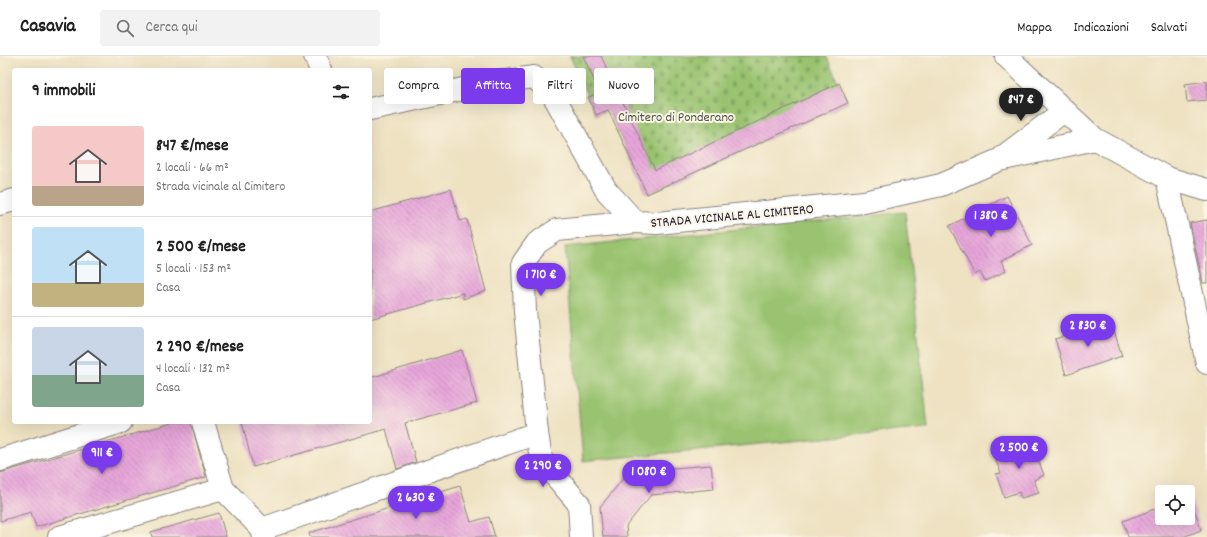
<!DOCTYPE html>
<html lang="it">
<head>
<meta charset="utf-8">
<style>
  :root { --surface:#fff; --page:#f2f2f2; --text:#222; --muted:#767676; --line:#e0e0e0; --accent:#7c3aed }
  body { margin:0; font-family:Dekko,sans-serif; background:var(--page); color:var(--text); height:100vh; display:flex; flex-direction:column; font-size:15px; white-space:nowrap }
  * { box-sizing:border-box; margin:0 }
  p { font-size:13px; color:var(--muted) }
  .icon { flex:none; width:22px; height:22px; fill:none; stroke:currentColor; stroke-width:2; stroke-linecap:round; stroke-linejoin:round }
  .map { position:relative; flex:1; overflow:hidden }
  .details { position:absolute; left:12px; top:12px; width:360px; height:356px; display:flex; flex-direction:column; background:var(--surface); border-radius:4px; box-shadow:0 4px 16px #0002 }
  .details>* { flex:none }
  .top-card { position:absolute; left:384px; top:12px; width:380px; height:36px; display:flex; gap:8px }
  .controls { position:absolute; left:1155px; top:429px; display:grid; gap:8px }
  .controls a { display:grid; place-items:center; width:40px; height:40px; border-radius:4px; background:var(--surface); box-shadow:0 4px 16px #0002; font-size:20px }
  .price { position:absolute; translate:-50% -34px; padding:0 9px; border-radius:14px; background:var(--accent); color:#fff; font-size:13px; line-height:26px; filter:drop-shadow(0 1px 2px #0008) }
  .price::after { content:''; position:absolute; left:50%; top:24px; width:12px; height:9px; margin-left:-6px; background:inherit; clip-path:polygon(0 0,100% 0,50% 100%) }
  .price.on { background:#222; color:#fff }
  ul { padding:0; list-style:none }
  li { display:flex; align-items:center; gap:12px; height:100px; padding:0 20px }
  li+li { border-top:1px solid var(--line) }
  li span { display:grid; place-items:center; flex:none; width:112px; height:80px; border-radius:4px; color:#555 }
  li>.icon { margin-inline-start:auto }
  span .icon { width:48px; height:48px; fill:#fffc; stroke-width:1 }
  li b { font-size:17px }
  h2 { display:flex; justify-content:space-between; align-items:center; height:48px; padding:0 20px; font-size:17px }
  .pill { padding:0 14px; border-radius:4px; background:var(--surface); box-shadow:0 4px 16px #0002; font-size:14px; line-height:36px }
  .pill.on { background:var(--accent); color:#fff }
  header { display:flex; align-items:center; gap:24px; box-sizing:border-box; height:56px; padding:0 20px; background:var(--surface); border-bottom:1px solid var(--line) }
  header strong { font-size:19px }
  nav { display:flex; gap:22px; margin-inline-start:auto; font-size:14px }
  .search { width:280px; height:36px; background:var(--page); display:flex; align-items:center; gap:10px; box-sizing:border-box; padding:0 14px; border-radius:4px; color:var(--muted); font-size:15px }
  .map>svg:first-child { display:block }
  .cemetery { fill:url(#cemetery-stones); stroke:#5e7256 }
  .park { fill:#99c370; stroke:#5e7256 }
  .building { fill:url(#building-back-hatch) }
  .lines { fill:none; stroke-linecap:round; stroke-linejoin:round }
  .minor-casing { stroke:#88827e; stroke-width:24 }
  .minor { stroke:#fff; stroke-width:22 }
  .labels { text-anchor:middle; stroke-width:4; stroke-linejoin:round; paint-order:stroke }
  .park-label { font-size:14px; fill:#4c5a4e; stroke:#fcf5e5 }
  .street-label { font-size:14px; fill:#22223b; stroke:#fcf5e5 }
</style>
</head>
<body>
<header>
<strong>Casavia</strong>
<div class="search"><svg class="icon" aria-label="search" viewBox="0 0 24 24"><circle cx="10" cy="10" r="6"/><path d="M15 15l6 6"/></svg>Cerca qui</div>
<nav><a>Mappa</a><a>Indicazioni</a><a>Salvati</a></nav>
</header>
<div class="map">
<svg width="1207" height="481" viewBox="0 0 1207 481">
  <defs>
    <pattern id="cemetery-stones" width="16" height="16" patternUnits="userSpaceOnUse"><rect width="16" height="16" fill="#99c370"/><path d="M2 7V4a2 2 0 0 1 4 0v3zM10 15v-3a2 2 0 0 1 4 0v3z" fill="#84a762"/></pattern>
    <pattern id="building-back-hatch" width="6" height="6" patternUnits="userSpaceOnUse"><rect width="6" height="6" fill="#e7a6da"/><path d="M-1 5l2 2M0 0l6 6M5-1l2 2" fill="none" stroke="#bb87b2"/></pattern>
  </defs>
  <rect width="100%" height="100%" fill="#fcf5e5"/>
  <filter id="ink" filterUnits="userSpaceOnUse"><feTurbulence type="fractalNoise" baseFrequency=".025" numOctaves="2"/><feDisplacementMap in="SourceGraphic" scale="8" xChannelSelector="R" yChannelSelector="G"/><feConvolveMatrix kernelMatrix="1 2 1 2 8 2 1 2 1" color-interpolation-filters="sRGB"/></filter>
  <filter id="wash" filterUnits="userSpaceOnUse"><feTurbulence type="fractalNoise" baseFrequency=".012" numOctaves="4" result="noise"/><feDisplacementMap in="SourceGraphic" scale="16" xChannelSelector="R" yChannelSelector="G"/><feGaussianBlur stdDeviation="0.9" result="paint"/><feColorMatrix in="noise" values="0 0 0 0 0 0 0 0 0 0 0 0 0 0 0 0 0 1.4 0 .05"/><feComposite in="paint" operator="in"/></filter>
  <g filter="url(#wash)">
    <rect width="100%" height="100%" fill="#eee2c2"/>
    <polygon class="cemetery" points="570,0 826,0 848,47 647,138 608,54 596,59"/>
    <polygon class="park" points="905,156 928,372 583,405 565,191"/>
    <g id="blocks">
      <g class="building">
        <polygon points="583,0 601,0 655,114 839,27 848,47 647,138 608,54 596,59 588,41 600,37"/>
        <polygon points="1207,25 1207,44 1187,46 1185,28"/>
        <polygon points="451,133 460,165 467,163 486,235 463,243 463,237 370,263 370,156"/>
        <polygon points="1007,140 1032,189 1001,205 1006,215 985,225 980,216 975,219 949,170"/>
        <polygon points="1207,164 1207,227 1203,227 1190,167"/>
        <polygon points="1111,265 1122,300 1066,319 1055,283"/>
        <polygon points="462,294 477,347 405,367 416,406 397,413 386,373 253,411 242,366 370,366 370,322"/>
        <polygon points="175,366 191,366 206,421 36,471 31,456 0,465 0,417"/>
        <polygon points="1030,383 1044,419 1034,424 1039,437 1021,442 1019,436 1004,441 996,418 1001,417 995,403 1008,399 1005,392"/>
        <polygon points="711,409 714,433 651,439 626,470 627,481 603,481 600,451 626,419 649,417 648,414"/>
        <polygon points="460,430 471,466 489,461 495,481 310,481 309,477"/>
        <polygon points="1188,440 1190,440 1201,474 1183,481 1128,481 1123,465 1162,450 1162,462 1188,462"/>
        <polygon points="219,457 226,481 152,481 151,476"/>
      </g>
    </g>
  </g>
  <g filter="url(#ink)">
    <use href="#blocks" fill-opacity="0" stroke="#88827e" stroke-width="1"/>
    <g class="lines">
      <defs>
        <g id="minor">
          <polyline points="315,0 321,14"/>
          <polyline points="1006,0 1095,83 1167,122 1207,134"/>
          <polyline points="370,53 491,27 534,21 552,37 606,134 635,166 657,167 864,146 941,129 999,104 1095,83"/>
          <polyline points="1004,100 1064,55"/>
          <polyline points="1167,122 1207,307"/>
          <polyline points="0,148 14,144"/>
          <polyline points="203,366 223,433 262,473 264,481"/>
          <polyline points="0,404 121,366"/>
          <polyline points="262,473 537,377"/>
          <polyline points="59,481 223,433"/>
          <polyline points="581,481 579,448 541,403 537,377 525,255 523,207 537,187 557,174 635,166"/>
        </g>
      </defs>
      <use href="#minor" class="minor-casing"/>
      <use href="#minor" class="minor"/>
    </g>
  </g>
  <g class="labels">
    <g class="park-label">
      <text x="676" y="65">Cimitero di Ponderano</text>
    </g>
    <g class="street-label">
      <text transform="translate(732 159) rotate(-5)" y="5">STRADA VICINALE AL CIMITERO</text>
    </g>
  </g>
</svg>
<div class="controls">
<a><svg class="icon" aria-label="locate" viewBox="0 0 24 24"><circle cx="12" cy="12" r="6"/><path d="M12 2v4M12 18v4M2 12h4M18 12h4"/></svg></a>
</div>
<b class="price on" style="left:1021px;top:66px">847 €</b>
<b class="price" style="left:991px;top:182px">1 380 €</b>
<b class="price" style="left:541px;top:241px">1 710 €</b>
<b class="price" style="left:1088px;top:292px">2 830 €</b>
<b class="price" style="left:1019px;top:414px">2 500 €</b>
<b class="price" style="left:102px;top:419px">911 €</b>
<b class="price" style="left:543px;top:432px">2 290 €</b>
<b class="price" style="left:649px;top:438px">1 080 €</b>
<b class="price" style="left:416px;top:464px">2 630 €</b>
<div class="top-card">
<a class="pill">Compra</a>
<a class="pill on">Affitta</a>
<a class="pill">Filtri</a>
<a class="pill">Nuovo</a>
</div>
<section class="details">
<h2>9 immobili<svg class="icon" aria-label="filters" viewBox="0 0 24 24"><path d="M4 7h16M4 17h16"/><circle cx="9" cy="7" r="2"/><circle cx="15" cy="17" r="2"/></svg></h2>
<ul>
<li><span style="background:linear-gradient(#f6c9c9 75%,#b9a48a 0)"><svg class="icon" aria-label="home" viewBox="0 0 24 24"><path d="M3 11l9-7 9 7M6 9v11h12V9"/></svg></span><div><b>847 €/mese</b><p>2 locali · 66 m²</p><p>Strada vicinale al Cimitero</p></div></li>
<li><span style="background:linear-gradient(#bfe0f5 70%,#c2b280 0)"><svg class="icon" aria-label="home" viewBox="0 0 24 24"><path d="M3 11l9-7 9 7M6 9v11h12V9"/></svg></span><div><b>2 500 €/mese</b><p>5 locali · 153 m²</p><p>Casa</p></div></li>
<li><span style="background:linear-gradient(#c9d6e8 60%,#7fa58c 0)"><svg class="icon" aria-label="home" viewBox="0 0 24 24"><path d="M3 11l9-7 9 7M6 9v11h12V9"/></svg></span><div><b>2 290 €/mese</b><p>4 locali · 132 m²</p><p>Casa</p></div></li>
</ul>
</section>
</div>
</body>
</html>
